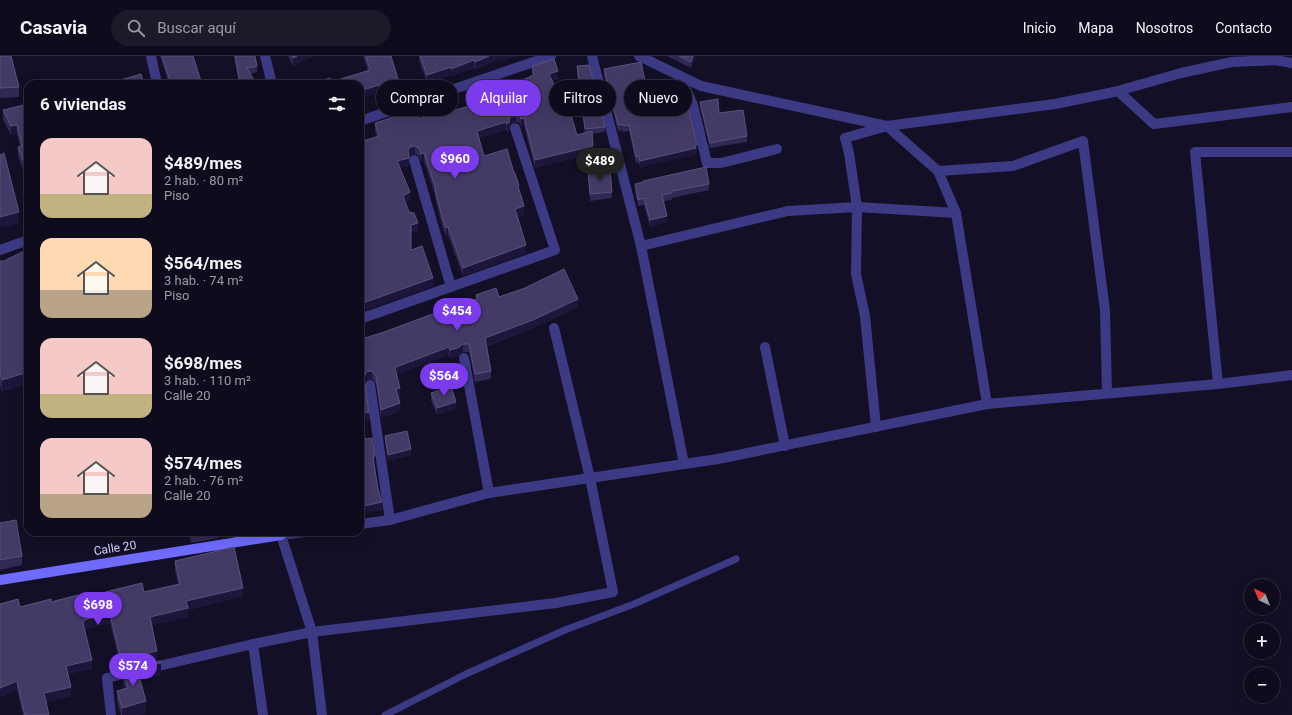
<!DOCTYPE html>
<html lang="es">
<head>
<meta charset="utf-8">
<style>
  :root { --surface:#0e0b1c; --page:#1c1929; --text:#f1f3f6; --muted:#9b9ba3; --line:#2e2b3b; --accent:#7c3aed }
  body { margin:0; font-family:Roboto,sans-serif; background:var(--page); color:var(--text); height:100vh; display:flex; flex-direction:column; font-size:15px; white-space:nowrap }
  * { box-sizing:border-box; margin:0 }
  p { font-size:13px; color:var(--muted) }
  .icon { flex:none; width:22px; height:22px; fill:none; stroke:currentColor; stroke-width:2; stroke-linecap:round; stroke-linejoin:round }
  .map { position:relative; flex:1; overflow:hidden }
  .panel { position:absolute; left:24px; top:24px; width:340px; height:456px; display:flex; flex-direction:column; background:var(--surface); border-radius:12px; box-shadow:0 4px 16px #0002,0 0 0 1px var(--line) }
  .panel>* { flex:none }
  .top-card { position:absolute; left:376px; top:24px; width:380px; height:36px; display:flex; gap:8px }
  .needle { width:26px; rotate:317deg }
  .fabs { position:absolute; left:1244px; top:523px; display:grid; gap:8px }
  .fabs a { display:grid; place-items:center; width:36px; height:36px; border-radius:50%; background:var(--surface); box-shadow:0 4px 16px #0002,0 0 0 1px var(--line); font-size:20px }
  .price { position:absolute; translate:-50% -34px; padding:0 9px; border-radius:14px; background:var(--accent); color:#fff; font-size:13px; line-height:26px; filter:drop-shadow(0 1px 2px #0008) }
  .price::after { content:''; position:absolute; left:50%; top:24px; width:12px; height:9px; margin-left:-6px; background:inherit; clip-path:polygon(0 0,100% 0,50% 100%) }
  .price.on { background:#222; color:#fff }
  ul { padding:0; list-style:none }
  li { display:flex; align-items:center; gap:12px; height:100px; padding:0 16px }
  li span { display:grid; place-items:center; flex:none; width:112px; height:80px; border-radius:12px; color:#555 }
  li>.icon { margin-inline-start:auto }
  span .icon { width:48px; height:48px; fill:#fffc; stroke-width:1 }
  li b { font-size:17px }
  h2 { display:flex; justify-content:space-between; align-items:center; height:48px; padding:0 16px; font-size:17px }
  .chip { padding:0 14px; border-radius:18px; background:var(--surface); box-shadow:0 4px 16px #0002,0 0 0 1px var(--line); font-size:14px; line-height:36px }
  .chip.on { background:var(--accent); color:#fff }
  header { display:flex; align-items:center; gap:24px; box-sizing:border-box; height:56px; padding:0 20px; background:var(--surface); border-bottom:1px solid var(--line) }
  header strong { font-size:19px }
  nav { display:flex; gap:22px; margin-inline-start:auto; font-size:14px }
  .search { width:280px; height:36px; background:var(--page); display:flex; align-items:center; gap:10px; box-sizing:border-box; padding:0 14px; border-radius:22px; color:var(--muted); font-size:15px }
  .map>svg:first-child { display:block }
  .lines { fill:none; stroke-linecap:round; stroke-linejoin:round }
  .service { stroke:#3d3a85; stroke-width:7 }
  .minor { stroke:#3d3a85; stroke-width:10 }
  .secondary { stroke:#6f6bff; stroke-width:10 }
  .wall { fill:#312854 }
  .shaded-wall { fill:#1d163a }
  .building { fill:#433a66; stroke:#5a527e }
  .labels { text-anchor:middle; stroke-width:3; stroke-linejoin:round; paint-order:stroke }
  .street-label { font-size:12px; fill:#d9d4ff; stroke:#130f26 }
</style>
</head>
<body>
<header>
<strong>Casavia</strong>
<div class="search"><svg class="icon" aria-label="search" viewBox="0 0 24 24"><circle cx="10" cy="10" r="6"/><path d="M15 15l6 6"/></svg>Buscar aquí</div>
<nav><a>Inicio</a><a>Mapa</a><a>Nosotros</a><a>Contacto</a></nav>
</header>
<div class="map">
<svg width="1292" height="659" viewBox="0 0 1292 659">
  <rect width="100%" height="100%" fill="#130f26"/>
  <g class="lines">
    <polyline class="service" points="385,659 466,618 565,574 634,548 736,503"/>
    <g class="minor">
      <polyline points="151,0 157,28"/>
      <polyline points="265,0 272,28"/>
      <polyline points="592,0 641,190 684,408"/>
      <polyline points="639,0 701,30 887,70 938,115 1013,110 1083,85 1105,254 1107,337"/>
      <polyline points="680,20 693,49 707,107 721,107 777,93"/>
      <polyline points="1118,35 1154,68 1292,51"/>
      <polyline points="360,65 551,0"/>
      <polyline points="414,104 451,231"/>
      <polyline points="938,115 956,157 987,348"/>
      <polyline points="641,190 788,155 857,151 956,157"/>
      <polyline points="0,194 28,184"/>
      <polyline points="360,263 555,194 515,72"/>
      <polyline points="765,291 785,390"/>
      <polyline points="464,302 489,437"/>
      <polyline points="1218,328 1195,96 1292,96"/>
      <polyline points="370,329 390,464"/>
      <polyline points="876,371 865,260 856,218 857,151 849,97 845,82 887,70 1055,48 1114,36 1181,17 1232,6 1275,4 1292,7"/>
      <polyline points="360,468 390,464 489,437 718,403 987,348 1218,328 1292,319"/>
      <polyline points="280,476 312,576 322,659"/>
      <polyline points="281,479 304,476"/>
      <polyline points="253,588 263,659"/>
      <polyline points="111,659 107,622 253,588 312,576 556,547 613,536 590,422 554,272"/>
    </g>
    <polyline class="secondary" points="0,524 281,479"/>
  </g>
  <g class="wall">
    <polygon points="0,0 19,31 19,41 0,42"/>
    <polygon points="160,0 193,0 201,28 169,28"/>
    <polygon points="234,0 255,0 257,10 257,16 251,18 239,28"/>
    <polygon points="288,0 313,0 293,10"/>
    <polygon points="363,0 391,0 398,31 360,28 315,28 315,27 331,26 368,15"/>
    <polygon points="419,0 516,0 501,5 501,3 475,13 474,12 451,20 451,19 427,27 419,4"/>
    <polygon points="667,0 696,0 696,1 691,12"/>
    <polygon points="532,10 558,23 552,25 577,79 585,77 577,16 577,10 605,71 605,76 592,78 593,97 535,112 524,70 521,71 520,67 516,66 510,68 509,75 507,76 506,74 479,82 484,100 519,135 524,158 518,160 526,197 463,220 448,179 446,180 442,169 435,141 435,138 424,105 421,106 419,100 415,98 410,99 409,101 409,110 400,112 410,144 405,146 409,156 418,175 411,177 411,194 433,230 360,256 377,81 375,75 375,67 419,63 446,57 470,50 469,41 510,29 532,20"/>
    <polygon points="604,13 645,25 654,46 684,48 697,95 696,96 696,98 640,111 639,107 636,107 629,75 623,76 622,74 618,75 604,20"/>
    <polygon points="700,46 719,57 747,80 747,86 710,92 700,52"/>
    <polygon points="28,48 28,127 18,100 18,91 20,91 17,78 11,79 3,63 3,54"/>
    <polygon points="588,115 612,136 612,142 590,145"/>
    <polygon points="635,128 709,128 709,134 672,142 672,144 663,145 667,166 650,171 644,149 638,150 635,134"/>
    <polygon points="0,205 4,205 2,336 0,329"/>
    <polygon points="476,239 499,241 578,251 533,272 487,290 491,315 491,323 475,326 470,300 469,296 463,296 458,300 450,302 449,299 396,318 400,340 398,341 400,355 381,362 376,328 372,323 366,324 364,327 369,364 360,366 362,283 384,276 476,243"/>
    <polygon points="431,337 456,352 437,359 431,344"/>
    <polygon points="385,380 411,399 388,405 385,386"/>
    <polygon points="0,467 22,500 22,509 0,514"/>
    <polygon points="189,476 218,476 218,482 191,487"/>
    <polygon points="175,505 243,540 188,554 188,561 152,569 157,604 121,612 110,567 84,573 92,613 68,618 71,640 46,646 49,659 23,659 17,634 0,641 20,551 51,546 80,548 105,542 105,536 144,536 178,528 175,514"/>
    <polygon points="123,613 161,619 140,624 146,657 137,659 121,659 117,646 117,635 125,632 123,625"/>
  </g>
  <g class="shaded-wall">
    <polygon points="297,0 313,0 293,10 293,2"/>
    <polygon points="489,0 501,0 501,3 475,13 475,6"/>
    <polygon points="501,0 516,0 501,5"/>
    <polygon points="693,0 696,0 696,1 691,12 691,6"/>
    <polygon points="474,4 474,12 451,20 451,13"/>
    <polygon points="451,11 451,19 427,27 427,19"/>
    <polygon points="558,15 558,23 549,25 549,18"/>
    <polygon points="398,23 398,31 360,43 360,35"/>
    <polygon points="201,25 201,28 192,28"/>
    <polygon points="516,58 516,66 510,68 509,75 507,76 507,68 510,60"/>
    <polygon points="524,62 524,70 521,71 521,63"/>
    <polygon points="506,66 506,74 477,83 477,75"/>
    <polygon points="17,69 17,78 11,79 11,70"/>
    <polygon points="697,89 697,95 696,96 696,98 640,111 640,105"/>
    <polygon points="415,90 415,98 410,99 408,102 409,102 409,110 397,113 397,105 408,94 410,91"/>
    <polygon points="593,90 593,97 535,112 535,104"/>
    <polygon points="424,97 424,105 421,106 421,98"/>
    <polygon points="410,136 410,144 403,148 403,140"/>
    <polygon points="524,150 524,158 515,161 515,153"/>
    <polygon points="19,156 19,167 0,172 0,161"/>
    <polygon points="667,160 667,166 650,171 650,164"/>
    <polygon points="418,167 418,175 411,177 411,169"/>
    <polygon points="448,171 448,179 446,180 446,172"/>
    <polygon points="526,189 526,197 463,220 463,212"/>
    <polygon points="433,222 433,230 360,256 360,248"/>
    <polygon points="578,243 578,251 533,272 485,290 485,282"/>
    <polygon points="463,288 463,296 458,300 450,302 450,294"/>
    <polygon points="449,291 449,299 396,318 395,312 396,311"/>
    <polygon points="372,315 372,323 366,324 364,330 364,322 366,316"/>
    <polygon points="28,316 28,328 2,336 2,324"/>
    <polygon points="400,332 400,340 396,341 396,333"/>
    <polygon points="456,346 456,352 437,359 437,352"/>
    <polygon points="400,347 400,355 381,362 381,354"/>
    <polygon points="369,356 369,364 360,366 360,358"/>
    <polygon points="411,393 411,399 388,405 388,399"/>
    <polygon points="375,400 375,408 373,409 373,401"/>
    <polygon points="382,446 382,454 360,459 360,451"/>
    <polygon points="243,532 243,540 188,554 188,561 150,570 150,561 186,545"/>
    <polygon points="110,558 110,567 84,573 84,564"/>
    <polygon points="157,595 157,604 121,612 121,603"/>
    <polygon points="92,604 92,613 66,619 66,610"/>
    <polygon points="161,607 161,619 137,624 137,613"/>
    <polygon points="17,625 17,634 0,641 0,632"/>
    <polygon points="71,631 71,640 44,646 44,637"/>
    <polygon points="146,645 146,657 137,659 122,659 122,652"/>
  </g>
  <g class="building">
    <polygon points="0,0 11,0 19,31 0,32"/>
    <polygon points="162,0 193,0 201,25 192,28 171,28"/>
    <polygon points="235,0 255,0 257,10 247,12 256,28 237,28 240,27"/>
    <polygon points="292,0 297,0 293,2"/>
    <polygon points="366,0 391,0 398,23 360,35 360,28 316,28 315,27 330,22 331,26 370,14"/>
    <polygon points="420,0 489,0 475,6 474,4 451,13 451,11 427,19"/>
    <polygon points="679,0 693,0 691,6"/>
    <polygon points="554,3 558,15 549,18 564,51 568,49 577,79 592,75 593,90 535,104 524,62 521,63 520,60 516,58 510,60 509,67 507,68 506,66 477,75 484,100 507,93 514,117 515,117 519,130 518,130 524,150 515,153 526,189 463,212 448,171 446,172 442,161 435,133 436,133 424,97 421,98 419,92 415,90 410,91 408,94 409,102 397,105 410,136 403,140 409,156 414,157 418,167 411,169 411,194 422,190 433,222 360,248 360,86 379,80 375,67 397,60 397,58 416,53 419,63 445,55 446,57 472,49 469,41 510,29 534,19 532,10"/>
    <polygon points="641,6 645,25 650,24 654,46 682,40 684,48 687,47 697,89 695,89 696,92 640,105 639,100 636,101 629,69 623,70 622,68 618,69 604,13"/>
    <polygon points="589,9 605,71 585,73 577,10"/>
    <polygon points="141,18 144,28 107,28"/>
    <polygon points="307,26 308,28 300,28"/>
    <polygon points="718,43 719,57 743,54 747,80 710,87 700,46"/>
    <polygon points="28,48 28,118 18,91 22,90 17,69 11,70 3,54"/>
    <polygon points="4,97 19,156 0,161 0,99"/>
    <polygon points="706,111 709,128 672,135 672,137 662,139 667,160 650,164 644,142 638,144 635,128 643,126 643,125"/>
    <polygon points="610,113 612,136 590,138 588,115"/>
    <polygon points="28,193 28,316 2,324 0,318 0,205 4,205"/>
    <polygon points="564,213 578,243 533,264 485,282 491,315 475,318 469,288 463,288 458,292 450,294 449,291 396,311 395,312 400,332 396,333 400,347 381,354 376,320 372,315 366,316 364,322 369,356 360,358 360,281 361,281 362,283 384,276 438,256 477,243 476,239 496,232 499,241 525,232"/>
    <polygon points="451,330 456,346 437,352 431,337"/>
    <polygon points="407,375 411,393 388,399 385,380"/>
    <polygon points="366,382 366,383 372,382 375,400 373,401 378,433 382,446 360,451 360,384"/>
    <polygon points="16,464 22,500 0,504 0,467"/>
    <polygon points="190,476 218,476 191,480"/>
    <polygon points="234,491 243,532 186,545 188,552 150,561 157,595 121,603 110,558 84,564 83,567 92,604 66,610 71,631 44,637 49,659 25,659 17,625 0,632 0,548 18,543 20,551 51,543 51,546 78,539 80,548 106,541 105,536 142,527 144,536 180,528 175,505"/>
    <polygon points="160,605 161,607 137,613 146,645 122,652 117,635 128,632 123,613"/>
  </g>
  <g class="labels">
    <g class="street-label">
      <text transform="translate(115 492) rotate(-9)" y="4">Calle 20</text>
    </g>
  </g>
</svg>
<div class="fabs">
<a><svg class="needle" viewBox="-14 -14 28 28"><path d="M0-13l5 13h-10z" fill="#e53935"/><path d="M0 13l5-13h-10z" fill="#9b9ba3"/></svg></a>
<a>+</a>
<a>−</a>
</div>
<b class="price" style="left:455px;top:124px">$960</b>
<b class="price on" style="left:600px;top:126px">$489</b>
<b class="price" style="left:457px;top:276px">$454</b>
<b class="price" style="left:444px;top:341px">$564</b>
<b class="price" style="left:98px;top:570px">$698</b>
<b class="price" style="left:133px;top:631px">$574</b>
<div class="top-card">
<a class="chip">Comprar</a>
<a class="chip on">Alquilar</a>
<a class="chip">Filtros</a>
<a class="chip">Nuevo</a>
</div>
<section class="panel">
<h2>6 viviendas<svg class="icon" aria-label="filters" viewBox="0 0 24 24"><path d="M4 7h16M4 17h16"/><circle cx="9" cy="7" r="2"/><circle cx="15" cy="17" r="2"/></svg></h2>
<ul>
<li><span style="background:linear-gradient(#f6c9c9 70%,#c2b280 0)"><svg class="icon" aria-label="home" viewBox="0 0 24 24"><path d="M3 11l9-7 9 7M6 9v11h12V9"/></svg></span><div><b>$489/mes</b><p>2 hab. · 80 m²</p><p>Piso</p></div></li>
<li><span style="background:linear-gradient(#ffd9b3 65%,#b9a48a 0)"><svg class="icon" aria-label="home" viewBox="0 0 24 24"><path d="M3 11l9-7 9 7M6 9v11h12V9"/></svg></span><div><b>$564/mes</b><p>3 hab. · 74 m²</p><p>Piso</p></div></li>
<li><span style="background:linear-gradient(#f6c9c9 70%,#c2b280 0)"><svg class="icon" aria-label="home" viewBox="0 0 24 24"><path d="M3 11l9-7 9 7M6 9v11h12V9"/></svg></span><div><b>$698/mes</b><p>3 hab. · 110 m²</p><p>Calle 20</p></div></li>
<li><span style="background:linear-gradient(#f6c9c9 70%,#b9a48a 0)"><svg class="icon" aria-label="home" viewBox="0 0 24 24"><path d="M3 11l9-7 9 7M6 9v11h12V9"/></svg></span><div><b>$574/mes</b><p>2 hab. · 76 m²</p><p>Calle 20</p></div></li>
</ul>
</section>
</div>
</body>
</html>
